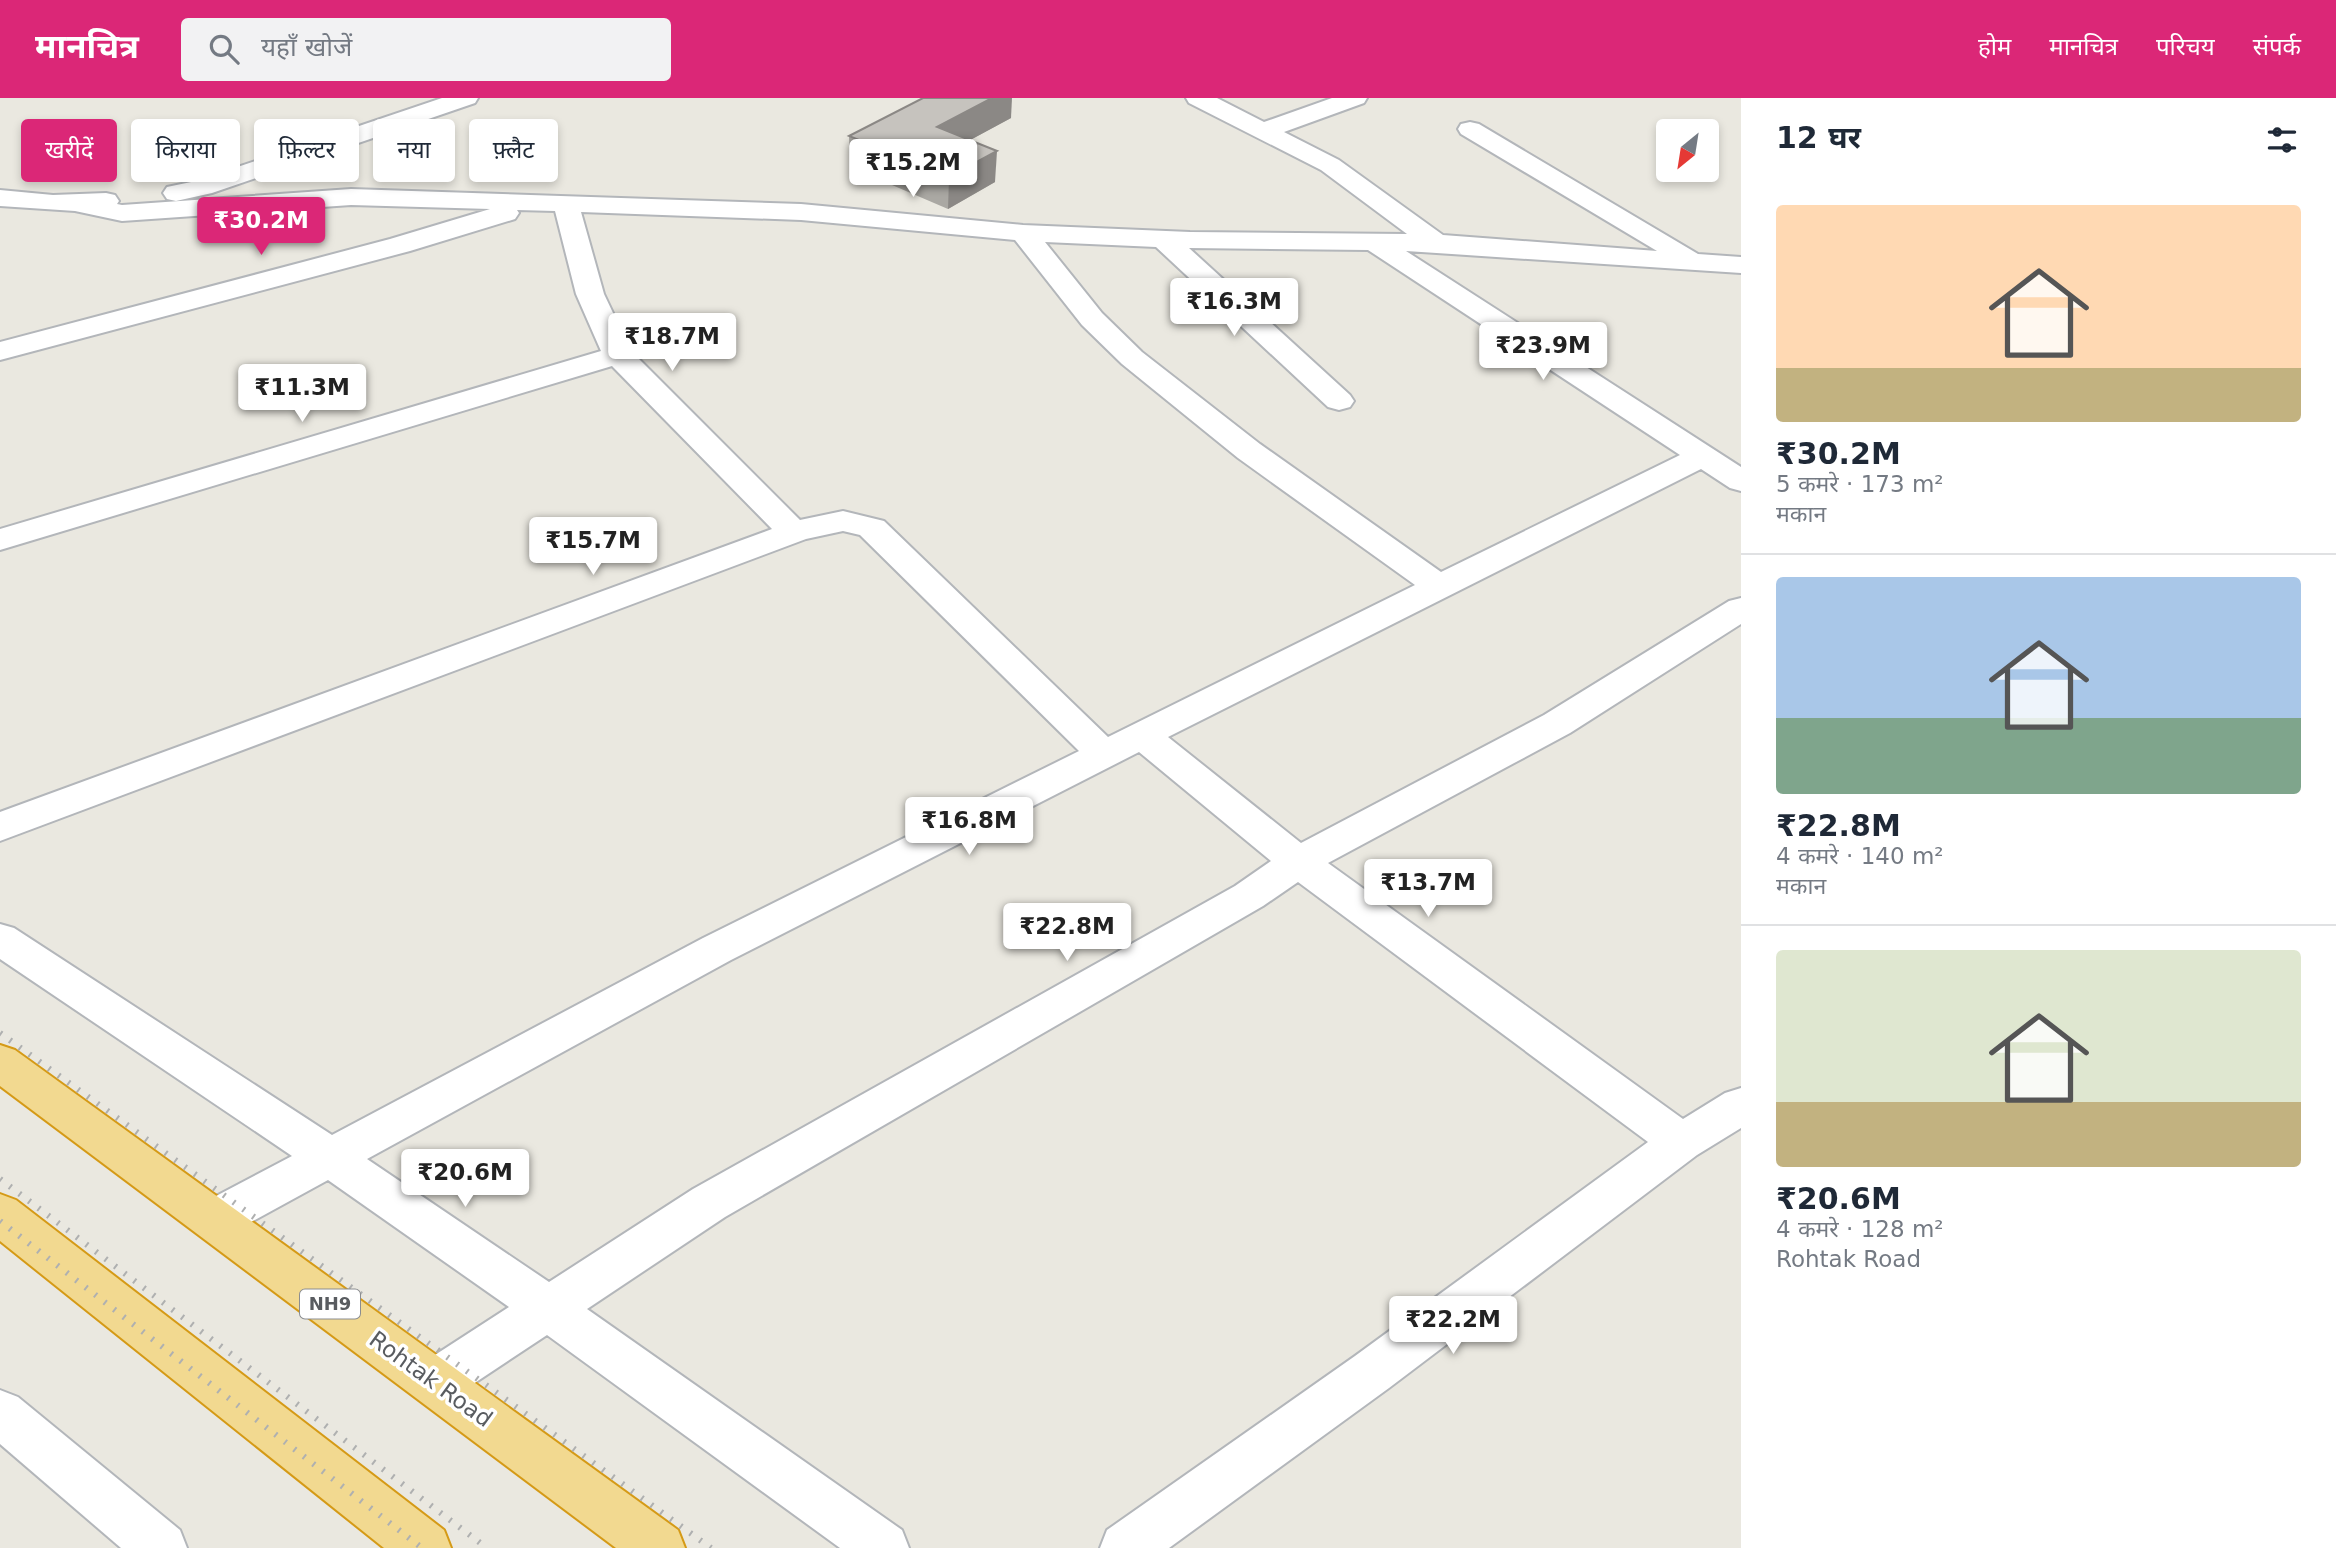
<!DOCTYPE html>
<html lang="hi">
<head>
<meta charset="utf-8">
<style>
  :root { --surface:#fff; --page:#f2f2f3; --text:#1f2937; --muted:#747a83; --line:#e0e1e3; --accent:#db2777 }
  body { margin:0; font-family:"DejaVu Sans","Noto Sans Devanagari",sans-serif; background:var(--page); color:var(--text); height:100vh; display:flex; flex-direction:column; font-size:26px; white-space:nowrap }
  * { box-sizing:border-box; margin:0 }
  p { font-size:23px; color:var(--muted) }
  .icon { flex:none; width:38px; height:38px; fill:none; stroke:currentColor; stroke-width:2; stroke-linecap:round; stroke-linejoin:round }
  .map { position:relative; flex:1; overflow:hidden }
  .details { display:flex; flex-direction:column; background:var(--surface); width:595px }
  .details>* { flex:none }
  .guide { position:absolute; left:21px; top:21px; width:665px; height:63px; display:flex; gap:14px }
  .needle { width:46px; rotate:210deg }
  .buttons { position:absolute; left:1656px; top:21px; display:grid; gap:14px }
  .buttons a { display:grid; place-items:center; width:63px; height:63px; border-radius:7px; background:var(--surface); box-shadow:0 4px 10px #0003; font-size:35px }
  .price { position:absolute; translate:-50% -60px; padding:0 16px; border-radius:7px; background:#fff; color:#222; font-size:23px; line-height:46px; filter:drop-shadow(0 2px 4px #0008) }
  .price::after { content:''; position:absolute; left:50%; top:42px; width:21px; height:16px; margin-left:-10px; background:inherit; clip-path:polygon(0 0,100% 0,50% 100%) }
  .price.current { background:var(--accent); color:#fff }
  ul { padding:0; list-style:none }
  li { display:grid; align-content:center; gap:14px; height:371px; padding:0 35px }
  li+li { border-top:2px solid var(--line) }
  li span { display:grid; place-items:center; height:217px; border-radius:7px; color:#555 }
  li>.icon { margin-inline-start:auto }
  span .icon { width:126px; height:126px; fill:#fffc; stroke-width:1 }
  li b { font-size:30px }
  h2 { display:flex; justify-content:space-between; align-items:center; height:84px; padding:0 35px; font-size:30px }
  .chip { padding:0 24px; border-radius:7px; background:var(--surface); box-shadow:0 4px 10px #0003; font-size:24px; line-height:63px }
  .chip.current { background:var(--accent); color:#fff }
  header { display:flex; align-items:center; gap:42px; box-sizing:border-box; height:98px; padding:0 35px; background:var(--accent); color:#fff }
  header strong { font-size:33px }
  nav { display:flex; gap:38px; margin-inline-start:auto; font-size:24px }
  .search { width:490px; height:63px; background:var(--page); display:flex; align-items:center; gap:18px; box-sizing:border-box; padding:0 24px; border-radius:7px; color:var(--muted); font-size:26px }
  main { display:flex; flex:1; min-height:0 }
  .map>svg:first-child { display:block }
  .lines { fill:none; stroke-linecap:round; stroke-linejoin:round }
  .minor-casing { stroke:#b3b6ba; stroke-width:4 }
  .highway-casing { stroke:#d59a16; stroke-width:4 }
  .minor { fill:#fff; fill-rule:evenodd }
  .highway { fill:#f2d990; fill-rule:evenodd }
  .rail { stroke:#afb0b0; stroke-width:6; stroke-dasharray:2 10; stroke-linecap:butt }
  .wall { fill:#aaa8a3 }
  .shaded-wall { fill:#8b8885 }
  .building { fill:#c6c3be; stroke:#8b8885; stroke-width:2 }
  .labels { text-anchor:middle; stroke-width:7; stroke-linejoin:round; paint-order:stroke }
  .shield { fill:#fff; stroke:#8b8d90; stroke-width:2 }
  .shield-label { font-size:18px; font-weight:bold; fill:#595c60 }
  .near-street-label { font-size:23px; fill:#595c60; stroke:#fff }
</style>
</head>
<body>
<header>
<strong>मानचित्र</strong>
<div class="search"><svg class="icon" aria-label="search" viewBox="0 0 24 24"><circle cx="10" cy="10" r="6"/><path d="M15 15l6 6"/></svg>यहाँ खोजें</div>
<nav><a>होम</a><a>मानचित्र</a><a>परिचय</a><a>संपर्क</a></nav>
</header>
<main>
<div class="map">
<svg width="1741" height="1450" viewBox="0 0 1741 1450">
  <rect width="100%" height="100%" fill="#eae8e0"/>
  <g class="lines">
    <defs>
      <g id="minor">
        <polygon points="442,0 478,0 475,5 212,95 176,103 167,101 163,95 167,89 196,83"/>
        <path d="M1186,0H1217L1264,24L1332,0H1367L1364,5L1284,34L1339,62L1443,137L1657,153L1461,36L1458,31L1461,26L1470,24L1479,26L1698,156L1741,159V175L1406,153L1741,369V393L1730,390L1701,371L1168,639L1301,745L1544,617L1729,503L1741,500V526L1570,635L1328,765L1683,1021L1725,995L1741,990V1030L1697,1057L1389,1290L1169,1450H1100L1107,1432L1355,1258L1648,1044L1298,784L1263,808L725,1119L587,1211L902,1432L909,1450H840L547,1237L452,1300L435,1306L418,1300L410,1284L418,1268L509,1209L328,1082L231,1135L215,1141L199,1135L192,1121L199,1107L292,1058L0,861V826L14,830L332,1037L703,840L1079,653L860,437L843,433L806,441L0,743V714L772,431L612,268L0,452V431L601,253L576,196L555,113L517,112L519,115L515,121L410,153L0,262V244L390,141L490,111L351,107L122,123L75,113L0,108V92L53,97L106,95L115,97L119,103L117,106L122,107L351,91L801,106L1023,127L1190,134L1407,136L1321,72L1189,5ZM581,114L801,122L1015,142L1082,227L1122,266L1238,360L1415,487L1108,639L884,423L843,413L800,422L631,253L604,196ZM1045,144L1156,149L1328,309L1339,312L1350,309L1354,303L1350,297L1189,150L1368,152L1680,357L1441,474L1260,346L1142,254L1102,215ZM1139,654L1271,763L1235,788L693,1091L549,1184L367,1061L731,862Z"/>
        <polygon points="0,1292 18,1299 180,1432 187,1450 121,1450 0,1346"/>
      </g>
      <g id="highway">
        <polygon points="0,947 15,952 678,1432 685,1450 616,1450 0,988"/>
        <polygon points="0,1096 16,1102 444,1432 451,1450 384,1450 0,1143"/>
      </g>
    </defs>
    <use href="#minor" class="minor-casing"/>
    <use href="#highway" class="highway-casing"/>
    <use href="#minor" class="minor"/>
    <use href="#highway" class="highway"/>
    <g class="rail">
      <polyline points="0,935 711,1450"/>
      <polyline points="0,1081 487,1450"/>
      <polyline points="0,1123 422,1450"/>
    </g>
  </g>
  <polygon class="wall" points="1011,20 970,42 995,84 948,111 850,69 849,38"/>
  <g class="shaded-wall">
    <polygon points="992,0 1012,0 1011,20 937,60 937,29"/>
    <polygon points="997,53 995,84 948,111 949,79"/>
  </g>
  <polygon class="building" points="923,0 992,0 937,29 997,53 949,79 849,38"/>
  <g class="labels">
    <rect class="shield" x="300" y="1191.5" width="60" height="29" rx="5"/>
    <g class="shield-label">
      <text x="330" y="1212">NH9</text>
    </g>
    <g class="near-street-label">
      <text transform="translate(431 1281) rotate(36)" y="8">Rohtak Road</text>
    </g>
  </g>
</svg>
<div class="buttons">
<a><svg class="needle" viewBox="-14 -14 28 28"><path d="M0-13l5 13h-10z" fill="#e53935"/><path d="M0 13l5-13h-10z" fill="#747a83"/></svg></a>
</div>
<b class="price" style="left:913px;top:101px">₹15.2M</b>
<b class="price current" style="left:261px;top:159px">₹30.2M</b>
<b class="price" style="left:1234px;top:240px">₹16.3M</b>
<b class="price" style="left:672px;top:275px">₹18.7M</b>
<b class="price" style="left:1543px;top:284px">₹23.9M</b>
<b class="price" style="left:302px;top:326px">₹11.3M</b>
<b class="price" style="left:593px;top:479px">₹15.7M</b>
<b class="price" style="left:969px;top:759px">₹16.8M</b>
<b class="price" style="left:1428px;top:821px">₹13.7M</b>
<b class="price" style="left:1067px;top:865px">₹22.8M</b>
<b class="price" style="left:465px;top:1111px">₹20.6M</b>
<b class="price" style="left:1453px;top:1258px">₹22.2M</b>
<div class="guide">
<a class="chip current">खरीदें</a>
<a class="chip">किराया</a>
<a class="chip">फ़िल्टर</a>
<a class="chip">नया</a>
<a class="chip">फ़्लैट</a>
</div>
</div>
<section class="details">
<h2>12 घर<svg class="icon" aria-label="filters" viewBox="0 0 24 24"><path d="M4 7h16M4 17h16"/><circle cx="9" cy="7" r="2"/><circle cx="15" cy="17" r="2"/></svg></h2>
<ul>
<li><span style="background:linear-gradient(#ffd9b3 75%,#c2b280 0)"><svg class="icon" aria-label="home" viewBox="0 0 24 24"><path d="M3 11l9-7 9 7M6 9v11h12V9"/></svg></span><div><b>₹30.2M</b><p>5 कमरे · 173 m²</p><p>मकान</p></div></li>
<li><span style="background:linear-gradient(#a9c7e8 65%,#7fa58c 0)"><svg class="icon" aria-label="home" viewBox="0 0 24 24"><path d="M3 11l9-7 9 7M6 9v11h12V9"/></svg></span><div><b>₹22.8M</b><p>4 कमरे · 140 m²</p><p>मकान</p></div></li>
<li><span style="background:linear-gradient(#dfe7d0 70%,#c2b280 0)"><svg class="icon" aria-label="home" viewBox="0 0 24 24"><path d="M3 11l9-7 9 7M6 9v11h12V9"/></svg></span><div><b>₹20.6M</b><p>4 कमरे · 128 m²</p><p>Rohtak Road</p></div></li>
</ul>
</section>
</main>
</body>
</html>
